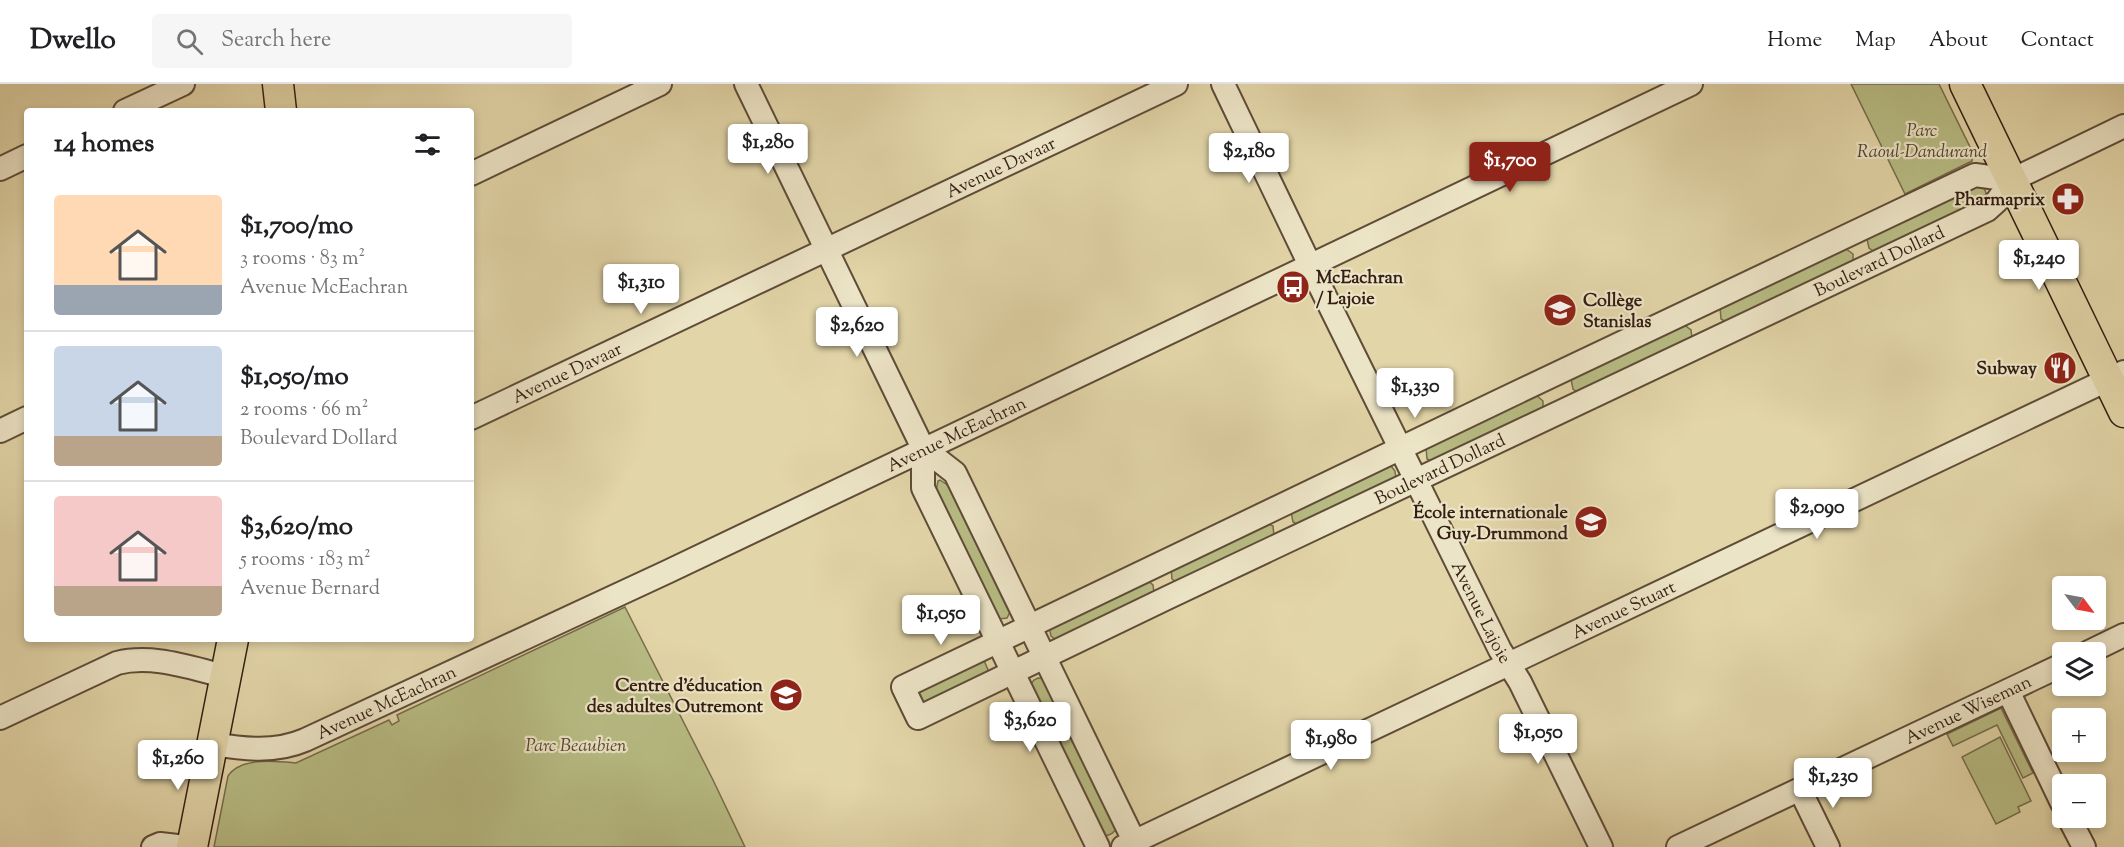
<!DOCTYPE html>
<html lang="en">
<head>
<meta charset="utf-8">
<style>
  :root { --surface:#fff; --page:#f6f6f6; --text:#202124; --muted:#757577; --line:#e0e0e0; --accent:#8f2418 }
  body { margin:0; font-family:"Sorts Mill Goudy",serif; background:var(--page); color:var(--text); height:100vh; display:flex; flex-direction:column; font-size:22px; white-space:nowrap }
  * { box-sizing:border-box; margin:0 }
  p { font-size:20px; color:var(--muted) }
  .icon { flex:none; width:33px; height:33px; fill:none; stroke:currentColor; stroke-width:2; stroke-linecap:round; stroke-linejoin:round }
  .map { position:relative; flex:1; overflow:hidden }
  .panel { position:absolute; left:24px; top:24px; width:450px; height:534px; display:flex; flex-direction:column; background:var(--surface); border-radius:6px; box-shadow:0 3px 9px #0003 }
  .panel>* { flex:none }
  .needle { width:39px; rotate:122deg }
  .tools { position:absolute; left:2052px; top:492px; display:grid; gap:12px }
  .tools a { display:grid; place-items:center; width:54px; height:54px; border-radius:6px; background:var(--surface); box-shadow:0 3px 9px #0003; font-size:30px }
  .price { position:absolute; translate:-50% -51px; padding:0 14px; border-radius:6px; background:#fff; color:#222; font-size:20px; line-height:39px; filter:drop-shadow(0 2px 3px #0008) }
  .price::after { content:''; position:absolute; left:50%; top:36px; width:18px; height:14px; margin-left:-9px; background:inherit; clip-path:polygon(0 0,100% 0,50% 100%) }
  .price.active { background:var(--accent); color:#fff }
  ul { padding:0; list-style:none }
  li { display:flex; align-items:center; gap:18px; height:150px; padding:0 30px }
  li+li { border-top:2px solid var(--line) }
  li span { display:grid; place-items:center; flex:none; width:168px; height:120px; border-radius:6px; color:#555 }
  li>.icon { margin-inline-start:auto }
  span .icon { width:72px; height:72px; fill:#fffc; stroke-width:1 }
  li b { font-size:26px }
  h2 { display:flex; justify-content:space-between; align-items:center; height:72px; padding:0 30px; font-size:26px }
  header { display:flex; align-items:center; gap:36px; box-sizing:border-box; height:84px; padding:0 30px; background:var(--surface); border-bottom:2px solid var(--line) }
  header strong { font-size:28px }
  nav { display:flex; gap:33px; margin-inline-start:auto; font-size:21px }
  .search { width:420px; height:54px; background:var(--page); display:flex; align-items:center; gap:15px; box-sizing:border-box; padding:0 21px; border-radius:6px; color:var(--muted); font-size:22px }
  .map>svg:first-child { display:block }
  .green { fill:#b8bc84; stroke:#766d4c; stroke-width:1.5 }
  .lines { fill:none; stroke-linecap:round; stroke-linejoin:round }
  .minor-casing { stroke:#5f4c38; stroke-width:26 }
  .major-casing { stroke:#331e13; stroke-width:33 }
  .minor { stroke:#ece4c6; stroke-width:22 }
  .major { stroke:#e2d5a8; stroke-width:30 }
  .labels { text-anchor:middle; stroke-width:4.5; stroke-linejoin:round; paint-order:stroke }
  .park-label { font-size:18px; font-style:italic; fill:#54462f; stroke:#ece4c6 }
  .street-label { font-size:18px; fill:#331e13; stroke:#ece4c6 }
  .poi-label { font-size:18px; font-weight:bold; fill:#331e13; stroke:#ece4c6; text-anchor:end }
</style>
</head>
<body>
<header>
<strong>Dwello</strong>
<div class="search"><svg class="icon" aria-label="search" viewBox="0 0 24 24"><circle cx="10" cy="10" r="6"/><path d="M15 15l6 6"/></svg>Search here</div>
<nav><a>Home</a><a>Map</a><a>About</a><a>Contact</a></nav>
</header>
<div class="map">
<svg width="2124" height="763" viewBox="0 0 2124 763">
  <rect width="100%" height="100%" fill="#e2d5a8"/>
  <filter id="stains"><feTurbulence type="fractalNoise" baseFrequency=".00333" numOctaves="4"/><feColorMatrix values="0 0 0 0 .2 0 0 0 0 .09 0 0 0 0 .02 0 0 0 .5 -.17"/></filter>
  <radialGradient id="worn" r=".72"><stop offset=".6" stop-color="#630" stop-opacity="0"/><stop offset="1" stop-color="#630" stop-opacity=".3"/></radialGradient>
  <g class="green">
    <polygon points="1851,0 1939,0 1972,67 1972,77 1905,110"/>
    <path d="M1974,99C1984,103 1990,107 1983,118L1873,167L1869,164L1867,155Z"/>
    <polygon points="1845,164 1853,170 1853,178 1726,238 1721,235 1720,223"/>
    <polygon points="1683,240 1691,246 1692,254 1577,308 1573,305 1571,295 1573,291"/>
    <polygon points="1535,310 1543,317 1543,325 1432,378 1427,375 1426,363"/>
    <polygon points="1385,380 1391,382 1395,387 1396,395 1298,441 1293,438 1291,428"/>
    <polygon points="940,396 949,402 1011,526 1007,534 999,535 936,407 938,397"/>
    <polygon points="1266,438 1273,442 1274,452 1178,499 1172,495 1171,483"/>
    <polygon points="1147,496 1153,501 1154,509 1056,556 1051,552 1049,543"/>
    <path d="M625,523L713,696L745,763H214L228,692C240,673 275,677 296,679L389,636L392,641L399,637L397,631Z"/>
    <polygon points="982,572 989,588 923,620 914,610"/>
    <path d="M1038,594L1045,595L1117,743C1114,749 1111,751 1104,752L1029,602L1034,596Z"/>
    <polygon points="2001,624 2033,689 2023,694 1997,641 1953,662 1947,650"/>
    <polygon points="2000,653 2031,717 2018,723 2020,728 1996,740 1962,673"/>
  </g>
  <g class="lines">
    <defs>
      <g id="minor">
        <polyline points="746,0 919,356 923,364 955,389 1137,763"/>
        <path id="s1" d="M1223,0L1321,204L1500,566L1520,598L1601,763"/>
        <polyline points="125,27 183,0"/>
        <polyline points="0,85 27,72"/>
        <polyline points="471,90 660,0"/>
        <path id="s2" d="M2012,96L1975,91C1816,167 1655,242 1495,319C1297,413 1100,508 903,603L918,634L1169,513L1987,126L1997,117L2012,96L2124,42"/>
        <path id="s3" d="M471,334L1176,0"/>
        <polyline points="0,347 27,334"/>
        <polyline points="923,364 923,404 1098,763"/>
        <polyline points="2089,568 2124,551"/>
        <polyline points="2008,607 2062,719"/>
        <path d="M0,634L117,579C153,570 190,584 225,592"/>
        <path id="s4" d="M212,660C244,665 275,669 305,656L667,488L1691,0"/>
        <polyline points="1800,706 1828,763"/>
        <polyline points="2069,734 2084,763"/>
        <polyline points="153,763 160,760 186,763"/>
        <path id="s5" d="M1123,763L2124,288"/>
        <path id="s6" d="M1678,763L2062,581"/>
      </g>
      <g id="major">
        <polyline points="278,0 281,27"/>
        <polyline points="1965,0 2124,328"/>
        <polyline points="192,763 233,555"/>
      </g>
    </defs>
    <use href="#minor" class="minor-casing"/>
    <use href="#major" class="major-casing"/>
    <use href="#minor" class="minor"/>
    <use href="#major" class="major"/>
  </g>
  <defs>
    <symbol id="pharmacy-disc" viewBox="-11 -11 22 22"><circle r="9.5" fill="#8f2418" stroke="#ece4c6"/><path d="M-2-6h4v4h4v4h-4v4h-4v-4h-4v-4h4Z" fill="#fff"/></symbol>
    <symbol id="bus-disc" viewBox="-11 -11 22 22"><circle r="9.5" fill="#8f2418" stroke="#ece4c6"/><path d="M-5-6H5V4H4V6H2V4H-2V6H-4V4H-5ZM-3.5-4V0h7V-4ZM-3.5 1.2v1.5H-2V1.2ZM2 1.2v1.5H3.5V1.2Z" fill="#fff"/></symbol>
    <symbol id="school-disc" viewBox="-11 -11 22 22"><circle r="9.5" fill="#8f2418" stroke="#ece4c6"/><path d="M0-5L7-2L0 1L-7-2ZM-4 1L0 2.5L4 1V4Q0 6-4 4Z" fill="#fff"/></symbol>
    <symbol id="restaurant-disc" viewBox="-11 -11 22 22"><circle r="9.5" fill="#8f2418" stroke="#ece4c6"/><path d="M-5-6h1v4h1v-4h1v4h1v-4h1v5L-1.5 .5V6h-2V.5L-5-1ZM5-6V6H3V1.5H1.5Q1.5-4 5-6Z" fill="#fff"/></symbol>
  </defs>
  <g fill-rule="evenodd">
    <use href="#pharmacy-disc" x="2049" y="96" width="38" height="38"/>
    <use href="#bus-disc" x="1274" y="184" width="38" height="38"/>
    <use href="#school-disc" x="1541" y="207" width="38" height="38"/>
    <use href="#restaurant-disc" x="2041" y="265" width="38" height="38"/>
    <use href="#school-disc" x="1572" y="419" width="38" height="38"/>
    <use href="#school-disc" x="767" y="592" width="38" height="38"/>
  </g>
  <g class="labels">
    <g class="park-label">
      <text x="1922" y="52">Parc<tspan x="1922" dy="21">Raoul-Dandurand</tspan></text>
      <text x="576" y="667">Parc Beaubien</text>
    </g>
    <g class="street-label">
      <text dy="6" stroke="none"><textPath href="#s3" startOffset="586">Avenue Davaar</textPath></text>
      <text dy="6" stroke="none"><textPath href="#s2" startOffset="2324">Boulevard Dollard</textPath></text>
      <text dy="6" stroke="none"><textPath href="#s3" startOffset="106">Avenue Davaar</textPath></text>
      <text dy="6" stroke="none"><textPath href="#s4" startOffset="814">Avenue McEachran</textPath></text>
      <text dy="6" stroke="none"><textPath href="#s2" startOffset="1838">Boulevard Dollard</textPath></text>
      <text dy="6" stroke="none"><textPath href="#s5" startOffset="554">Avenue Stuart</textPath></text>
      <text dy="6" stroke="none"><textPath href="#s1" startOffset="588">Avenue Lajoie</textPath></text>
      <text dy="6" stroke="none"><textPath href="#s4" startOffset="184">Avenue McEachran</textPath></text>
      <text dy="6" stroke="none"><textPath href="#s6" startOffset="321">Avenue Wiseman</textPath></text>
    </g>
    <g class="poi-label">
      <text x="2045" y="121">Pharmaprix</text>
      <text x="1316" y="199" text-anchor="start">McEachran<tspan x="1316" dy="21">/ Lajoie</tspan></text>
      <text x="1583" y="222" text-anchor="start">Collège<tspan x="1583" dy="21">Stanislas</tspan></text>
      <text x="2037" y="290">Subway</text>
      <text x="1568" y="434">École internationale<tspan x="1568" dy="21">Guy-Drummond</tspan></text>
      <text x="763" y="607">Centre d'éducation<tspan x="763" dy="21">des adultes Outremont</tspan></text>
    </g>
  </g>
  <rect width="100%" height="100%" filter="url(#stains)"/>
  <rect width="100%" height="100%" fill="url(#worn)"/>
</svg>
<div class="tools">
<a><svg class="needle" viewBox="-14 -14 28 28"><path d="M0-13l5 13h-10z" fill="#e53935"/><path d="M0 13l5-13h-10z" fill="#757577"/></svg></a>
<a><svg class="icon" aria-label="layers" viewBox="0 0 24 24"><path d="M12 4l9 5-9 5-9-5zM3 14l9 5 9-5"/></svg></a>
<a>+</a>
<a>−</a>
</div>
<b class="price" style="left:768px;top:91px">$1,280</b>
<b class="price" style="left:1249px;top:100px">$2,180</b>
<b class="price active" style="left:1510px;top:109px">$1,700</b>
<b class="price" style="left:2039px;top:207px">$1,240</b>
<b class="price" style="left:641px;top:231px">$1,310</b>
<b class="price" style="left:857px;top:274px">$2,620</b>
<b class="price" style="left:1415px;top:335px">$1,330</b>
<b class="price" style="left:1817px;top:456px">$2,090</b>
<b class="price" style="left:941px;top:562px">$1,050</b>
<b class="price" style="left:1030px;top:669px">$3,620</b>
<b class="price" style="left:1538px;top:681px">$1,050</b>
<b class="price" style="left:1331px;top:687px">$1,980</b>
<b class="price" style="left:178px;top:707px">$1,260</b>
<b class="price" style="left:1833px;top:725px">$1,230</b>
<section class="panel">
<h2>14 homes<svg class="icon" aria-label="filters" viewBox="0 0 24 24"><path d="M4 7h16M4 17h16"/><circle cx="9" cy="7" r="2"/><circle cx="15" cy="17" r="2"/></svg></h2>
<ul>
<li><span style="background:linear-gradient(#ffd9b3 75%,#9aa5b1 0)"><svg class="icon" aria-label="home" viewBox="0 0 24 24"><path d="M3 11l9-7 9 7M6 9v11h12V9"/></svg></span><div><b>$1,700/mo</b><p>3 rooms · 83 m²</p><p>Avenue McEachran</p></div></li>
<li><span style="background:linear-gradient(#c9d6e8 75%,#b9a48a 0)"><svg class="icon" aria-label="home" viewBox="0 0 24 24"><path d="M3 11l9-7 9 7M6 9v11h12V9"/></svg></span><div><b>$1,050/mo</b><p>2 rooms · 66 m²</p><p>Boulevard Dollard</p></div></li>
<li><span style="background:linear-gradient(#f6c9c9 75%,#b9a48a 0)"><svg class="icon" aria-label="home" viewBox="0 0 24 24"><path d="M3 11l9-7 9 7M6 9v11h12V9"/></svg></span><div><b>$3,620/mo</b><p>5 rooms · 183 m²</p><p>Avenue Bernard</p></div></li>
</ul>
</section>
</div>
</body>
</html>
